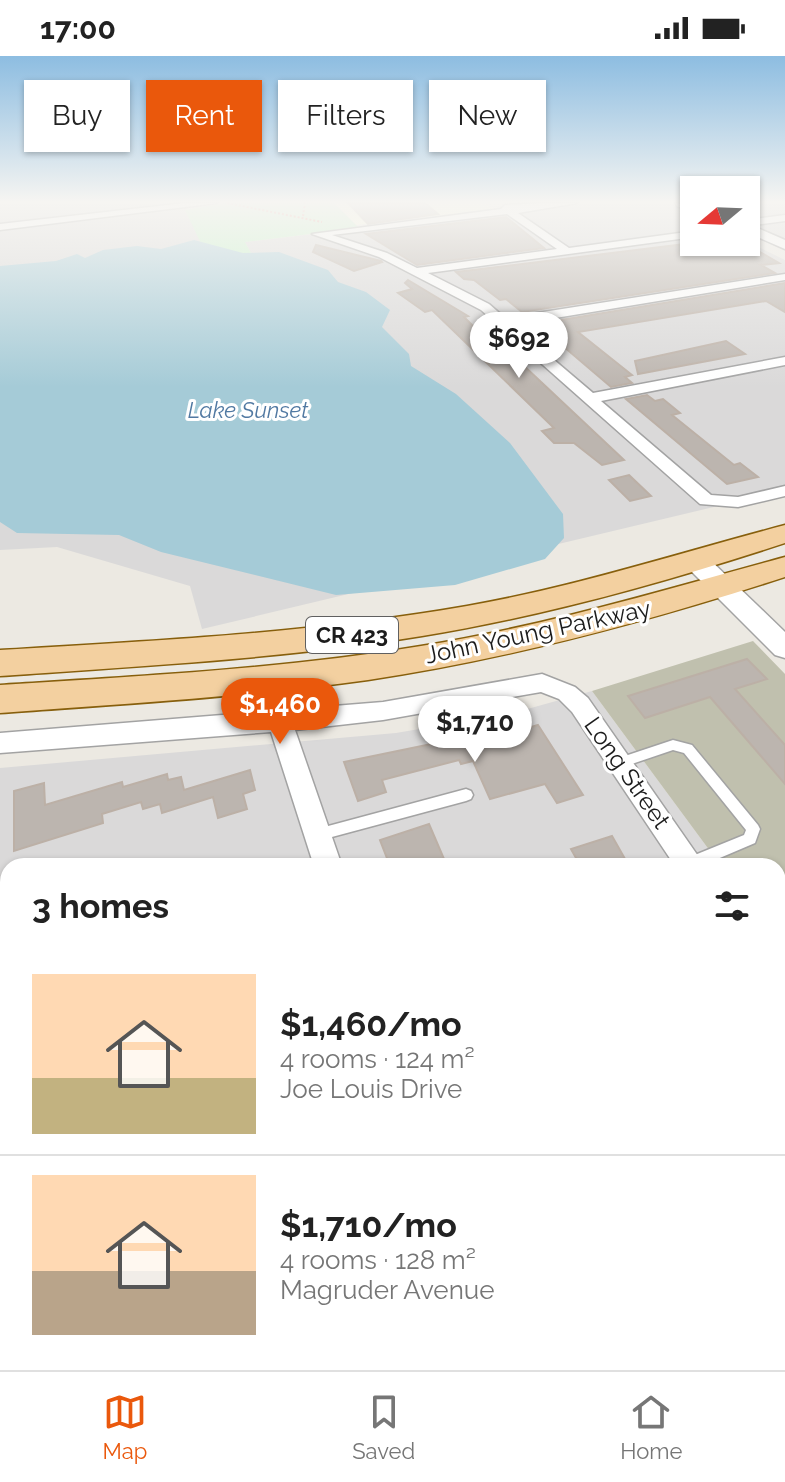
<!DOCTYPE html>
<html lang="en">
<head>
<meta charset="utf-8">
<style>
  :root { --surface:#fff; --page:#f2f2f2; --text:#222; --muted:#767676; --line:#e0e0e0; --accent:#ea580c }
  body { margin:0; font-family:Raleway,sans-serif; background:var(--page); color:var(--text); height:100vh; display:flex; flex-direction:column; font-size:30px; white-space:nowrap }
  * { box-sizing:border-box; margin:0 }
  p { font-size:26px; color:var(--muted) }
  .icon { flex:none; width:44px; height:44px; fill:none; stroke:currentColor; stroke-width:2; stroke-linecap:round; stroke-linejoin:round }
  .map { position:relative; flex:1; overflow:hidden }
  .side { position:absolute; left:0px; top:802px; width:786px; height:512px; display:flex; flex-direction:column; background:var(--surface); border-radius:24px 24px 0 0; box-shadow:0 2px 6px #0004 }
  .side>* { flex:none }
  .guide { position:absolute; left:24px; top:24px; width:738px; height:72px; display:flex; gap:16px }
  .needle { width:52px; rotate:251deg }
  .tools { position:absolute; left:680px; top:120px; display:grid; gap:16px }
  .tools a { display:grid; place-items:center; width:80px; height:80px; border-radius:0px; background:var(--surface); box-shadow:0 2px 6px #0004; font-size:40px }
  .price { position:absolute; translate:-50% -68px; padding:0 18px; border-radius:28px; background:#fff; color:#222; font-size:26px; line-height:52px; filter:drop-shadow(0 2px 4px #0008) }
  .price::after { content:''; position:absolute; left:50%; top:48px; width:24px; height:18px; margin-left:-12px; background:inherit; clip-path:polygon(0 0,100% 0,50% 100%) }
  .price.current { background:var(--accent); color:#fff }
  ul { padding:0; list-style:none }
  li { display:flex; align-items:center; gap:24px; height:200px; padding:0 32px }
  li+li { border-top:2px solid var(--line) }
  li span { display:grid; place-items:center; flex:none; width:224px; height:160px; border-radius:0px; color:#555 }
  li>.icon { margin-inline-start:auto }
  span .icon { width:96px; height:96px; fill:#fffc; stroke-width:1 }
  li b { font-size:34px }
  h2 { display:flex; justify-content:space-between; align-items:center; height:96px; padding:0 32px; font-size:34px }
  .pill { padding:0 28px; border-radius:0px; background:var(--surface); box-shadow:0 2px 6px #0004; font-size:28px; line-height:72px }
  .pill.current { background:var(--accent); color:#fff }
  .status { display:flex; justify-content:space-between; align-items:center; height:56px; padding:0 40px; background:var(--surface); direction:ltr }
  .status svg { height:22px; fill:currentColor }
  .menu { display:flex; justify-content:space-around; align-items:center; height:112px; border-top:2px solid var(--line); background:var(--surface); font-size:22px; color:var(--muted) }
  .menu a { display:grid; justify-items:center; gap:4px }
  .menu .current { color:var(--accent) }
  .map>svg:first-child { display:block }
  .residential { fill:#dad9d9 }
  .education { fill:#fbfcdb }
  .construction { fill:#c0c0ae }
  .park { fill:#c1f4c6 }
  .water { fill:#a5cbd7 }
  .building { fill:#bcb5af; stroke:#bcb0a6; stroke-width:2 }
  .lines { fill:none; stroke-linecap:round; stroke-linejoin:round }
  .service-casing { stroke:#a3a3a3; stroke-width:3 }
  .minor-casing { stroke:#a3a3a3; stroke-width:3 }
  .tertiary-casing { stroke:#a3a3a3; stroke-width:3 }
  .primary-casing { stroke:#875f0c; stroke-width:3 }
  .path { stroke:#ed8072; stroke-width:2; stroke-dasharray:2 2; stroke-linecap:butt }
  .service { fill:#fff; fill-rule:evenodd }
  .minor { fill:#fff; fill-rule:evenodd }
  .tertiary { fill:#fff; fill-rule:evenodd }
  .primary { fill:#f3d0a0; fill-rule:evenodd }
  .labels { text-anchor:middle; stroke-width:6; stroke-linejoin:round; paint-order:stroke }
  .far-water-label { font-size:22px; font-style:italic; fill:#5179a2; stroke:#fff }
  .shield { fill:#fff; stroke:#606060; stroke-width:2 }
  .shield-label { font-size:22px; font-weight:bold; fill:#1c1c1c }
  .street-label { font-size:24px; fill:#1c1c1c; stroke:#fff }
</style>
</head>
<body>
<div class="status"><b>17:00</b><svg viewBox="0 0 49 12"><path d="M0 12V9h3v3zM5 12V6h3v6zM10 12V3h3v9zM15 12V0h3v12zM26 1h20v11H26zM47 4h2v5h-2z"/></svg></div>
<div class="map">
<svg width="785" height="1314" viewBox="0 0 785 1314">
  <rect width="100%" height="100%" fill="#ece9e2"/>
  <g class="residential">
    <polygon points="0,147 225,147 185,153 256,207 245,186 572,147 670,147 694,159 694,186 746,185 785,204 785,434 202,573 190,530 57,491 0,494"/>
    <polygon points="746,147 785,147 785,183 746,165"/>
    <polygon points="592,635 721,810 8,810 8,1306 710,1306 696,1314 0,1314 0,712 396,677 513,657"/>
    <polygon points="778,888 785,898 785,1264 778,1268"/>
  </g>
  <polygon class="education" points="334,147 484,147 494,153 356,169"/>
  <polygon class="construction" points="753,585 785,618 785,898 778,888 778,810 721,810 592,635"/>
  <polygon class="park" points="225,147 334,147 359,172 245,186 257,208 207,200 185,154"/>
  <polygon class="water" points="194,184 243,197 279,196 328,214 338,226 366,236 390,254 382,271 409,298 411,310 456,338 510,387 563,458 564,482 545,503 455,529 336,539 161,496 119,479 17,477 0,466 0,210 56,205 77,198 85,202 103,194 137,190 161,193"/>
  <g class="building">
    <polygon points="348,147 425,147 438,158 368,168"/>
    <polygon points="506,161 544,192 417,209 366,178"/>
    <polygon points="694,187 694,195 746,188 779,207 761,209 775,217 522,256 506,243 500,244 474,224 464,223 456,216"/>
    <polygon points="316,189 381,205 382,206 354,215 313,196"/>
    <polygon points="408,224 468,260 464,261 495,292 504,291 624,404 602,409 574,387 554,387 542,375 554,372 432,254 425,256 398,237 412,233 405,227"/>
    <polygon points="785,227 785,256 766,245 578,276 632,319 625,321 632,327 611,331 537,268"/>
    <polygon points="726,285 745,298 638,318 635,305"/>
    <polygon points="647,339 655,345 663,343 680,357 672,359 734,409 740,407 758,421 727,428 626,343"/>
    <polygon points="629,419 651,440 630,445 609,424"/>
    <polygon points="747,603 767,623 735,633 785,689 785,728 710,641 645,662 628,640"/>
    <polygon points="538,669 583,739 557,747 545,728 490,743 473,705 461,708 459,704 382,724 386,736 358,745 344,706 495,675 498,681"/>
    <polygon points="250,714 255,734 243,738 247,753 218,762 213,741 162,757 160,748 143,753 141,746 102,758 103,767 14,795 14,735 44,727 45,749 122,726 123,731 167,718 168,724 181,721 184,734"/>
    <polygon points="429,768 447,810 390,810 380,784"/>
    <polygon points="612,780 629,810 598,810 595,804 580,809 571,793"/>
  </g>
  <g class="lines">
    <defs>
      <g id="service">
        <polygon points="673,684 692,689 758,769 760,773 755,787 701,810 684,810 685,803 744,779 746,774 684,697 673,694 620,712 616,711 614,707 616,703"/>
        <polygon points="466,733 471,735 473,739 471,743 466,745 317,785 312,783 310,779 312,775 317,773"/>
      </g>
      <g id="minor">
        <polygon points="185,147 217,147 0,174 0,168"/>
        <path d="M547,147H577L518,157L569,192L694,175V181L428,217L489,248L505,262L785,218V224L513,269L593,337L785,301V309L601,345L711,439L738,441L785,430V440L738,451L700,448L481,254L379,201L312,178L501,153L505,149ZM507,158L557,193L417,212L387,197L332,179Z"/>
        <polygon points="785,159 785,165 746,170 746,164"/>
        <polygon points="542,618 575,631 588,642 705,810 675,810 572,656 559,643 541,636 383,664 295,674 342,810 314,810 271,676 0,697 0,677 383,646"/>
        <polygon points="778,918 785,921 785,960 778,957"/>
        <polygon points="473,1306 515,1306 518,1314 476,1314"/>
      </g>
      <g id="tertiary">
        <polygon points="675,147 694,149 694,157 677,150"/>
        <polygon points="746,167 785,184 785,193 746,176"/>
        <polygon points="697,498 706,500 785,576 785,602 775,599 688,512 685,506"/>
      </g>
      <g id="primary">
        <path d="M785,469V487C666,526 545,560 422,580C282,603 141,610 0,620V594C156,585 312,577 467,550C575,531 679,497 785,469Z"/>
        <path d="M785,501V521C649,565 510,603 368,624C246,641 123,648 0,657V629C141,620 282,613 421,590C545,570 664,534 785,501Z"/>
      </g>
    </defs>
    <use href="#service" class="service-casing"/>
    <use href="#minor" class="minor-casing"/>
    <use href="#tertiary" class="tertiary-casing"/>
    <use href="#primary" class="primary-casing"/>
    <g class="path">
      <polyline points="227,147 322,166"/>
      <polyline points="303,160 305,147"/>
    </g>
    <use href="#service" class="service"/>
    <use href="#minor" class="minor"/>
    <use href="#tertiary" class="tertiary"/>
    <use href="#primary" class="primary"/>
  </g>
  <linearGradient id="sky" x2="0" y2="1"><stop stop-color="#8dbde1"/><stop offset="0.44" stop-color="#f6f5f2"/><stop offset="1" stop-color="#f6f5f2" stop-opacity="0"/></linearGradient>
  <rect width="785" height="331" fill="url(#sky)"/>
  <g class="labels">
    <g class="far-water-label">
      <text x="248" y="362">Lake Sunset</text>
    </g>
    <rect class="shield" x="306" y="561" width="92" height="36" rx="6"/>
    <g class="shield-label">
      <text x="352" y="587">CR 423</text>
    </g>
    <g class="street-label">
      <text transform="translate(538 576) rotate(-12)" y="8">John Young Parkway</text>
      <text transform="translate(627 717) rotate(55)" y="8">Long Street</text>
    </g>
  </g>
</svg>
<div class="tools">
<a><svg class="needle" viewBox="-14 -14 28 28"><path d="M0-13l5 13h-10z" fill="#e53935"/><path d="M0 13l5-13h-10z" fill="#767676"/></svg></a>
</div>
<b class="price" style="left:519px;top:324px">$692</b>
<b class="price current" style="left:280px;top:690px">$1,460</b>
<b class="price" style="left:475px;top:708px">$1,710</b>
<div class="guide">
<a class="pill">Buy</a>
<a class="pill current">Rent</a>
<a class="pill">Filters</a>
<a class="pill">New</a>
</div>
<section class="side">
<h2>3 homes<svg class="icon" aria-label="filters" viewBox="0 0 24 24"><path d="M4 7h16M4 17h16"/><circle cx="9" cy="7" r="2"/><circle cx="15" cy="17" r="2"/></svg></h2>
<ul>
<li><span style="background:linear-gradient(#ffd9b3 65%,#c2b280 0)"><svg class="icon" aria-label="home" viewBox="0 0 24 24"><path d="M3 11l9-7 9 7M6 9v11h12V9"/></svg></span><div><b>$1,460/mo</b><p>4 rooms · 124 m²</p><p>Joe Louis Drive</p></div></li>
<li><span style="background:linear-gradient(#ffd9b3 60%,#b9a48a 0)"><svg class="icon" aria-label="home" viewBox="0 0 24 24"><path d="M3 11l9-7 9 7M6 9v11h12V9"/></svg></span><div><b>$1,710/mo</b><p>4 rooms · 128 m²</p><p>Magruder Avenue</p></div></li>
</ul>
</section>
</div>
<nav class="menu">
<a class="current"><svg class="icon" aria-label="map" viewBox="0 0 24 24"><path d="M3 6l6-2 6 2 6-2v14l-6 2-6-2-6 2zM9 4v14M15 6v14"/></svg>Map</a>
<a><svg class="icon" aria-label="saved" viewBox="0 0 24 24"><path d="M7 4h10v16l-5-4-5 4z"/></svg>Saved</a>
<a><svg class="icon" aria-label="home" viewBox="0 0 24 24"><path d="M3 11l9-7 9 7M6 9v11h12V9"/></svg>Home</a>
</nav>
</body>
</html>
